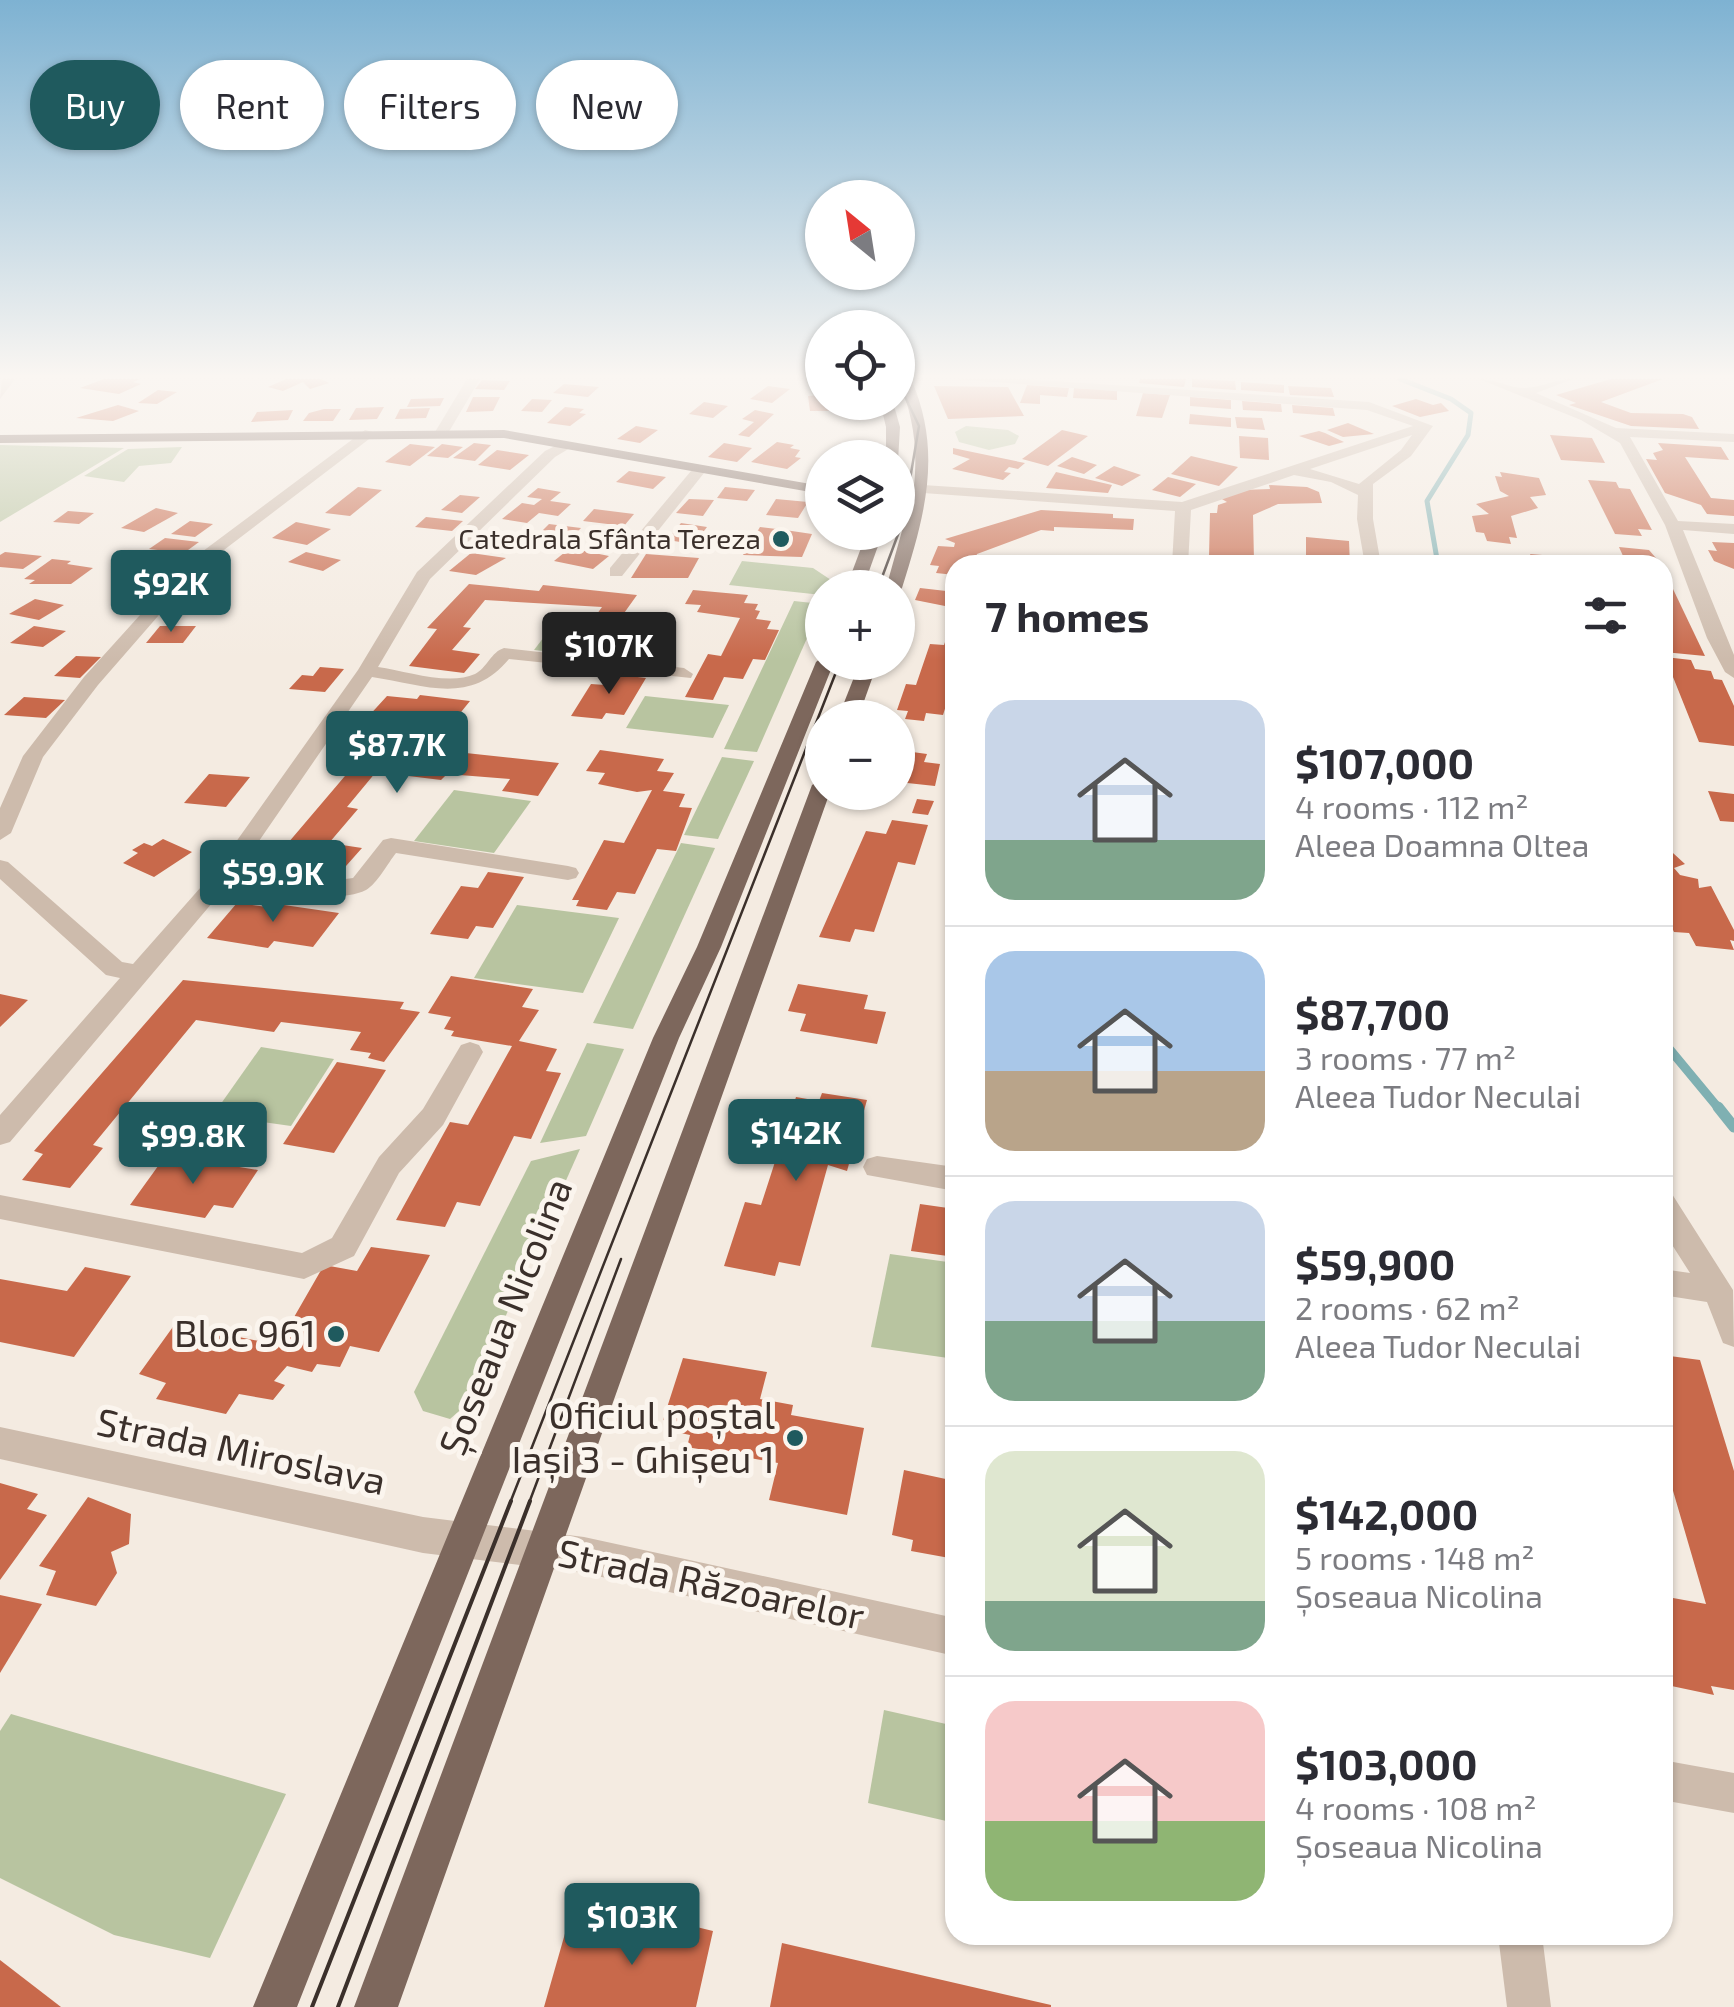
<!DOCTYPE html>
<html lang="en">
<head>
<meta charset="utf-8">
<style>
  :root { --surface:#fff; --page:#f7f7f7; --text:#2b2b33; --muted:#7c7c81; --line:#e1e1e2; --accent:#1f5a5e }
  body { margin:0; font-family:"Exo 2",sans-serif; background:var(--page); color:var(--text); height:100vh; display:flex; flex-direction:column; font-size:38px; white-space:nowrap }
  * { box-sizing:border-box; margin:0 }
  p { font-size:32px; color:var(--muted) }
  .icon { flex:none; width:55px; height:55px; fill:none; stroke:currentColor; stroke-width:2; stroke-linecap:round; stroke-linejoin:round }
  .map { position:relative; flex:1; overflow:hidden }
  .drawer { position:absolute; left:945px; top:555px; width:728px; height:1390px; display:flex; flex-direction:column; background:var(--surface); border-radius:30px; box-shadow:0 2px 8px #0004 }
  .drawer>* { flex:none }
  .guide { position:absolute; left:30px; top:60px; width:765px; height:90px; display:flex; gap:20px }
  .needle { width:65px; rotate:330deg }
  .tools { position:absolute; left:805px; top:180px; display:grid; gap:20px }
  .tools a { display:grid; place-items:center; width:110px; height:110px; border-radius:50%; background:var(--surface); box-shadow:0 2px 8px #0004; font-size:50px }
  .price { position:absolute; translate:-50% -85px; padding:0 22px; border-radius:10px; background:var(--accent); color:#fff; font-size:32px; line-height:65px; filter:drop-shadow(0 2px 5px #0008) }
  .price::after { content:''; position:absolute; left:50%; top:60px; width:30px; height:22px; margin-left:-15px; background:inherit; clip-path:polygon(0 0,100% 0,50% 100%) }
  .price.active { background:#222; color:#fff }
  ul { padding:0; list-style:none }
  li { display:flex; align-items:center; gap:30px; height:250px; padding:0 40px }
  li+li { border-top:2px solid var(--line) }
  li span { display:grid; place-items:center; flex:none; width:280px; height:200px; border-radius:30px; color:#555 }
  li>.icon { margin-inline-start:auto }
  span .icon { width:120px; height:120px; fill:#fffc; stroke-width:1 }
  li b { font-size:42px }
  h2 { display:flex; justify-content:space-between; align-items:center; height:120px; padding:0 40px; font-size:42px }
  .tag { padding:0 35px; border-radius:45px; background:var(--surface); box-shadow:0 2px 8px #0004; font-size:35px; line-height:90px }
  .tag.active { background:var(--accent); color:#fff }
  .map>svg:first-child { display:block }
  .green { fill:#b8c4a0 }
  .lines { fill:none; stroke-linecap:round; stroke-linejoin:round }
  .stream-far2 { stroke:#7fb0b2; stroke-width:5 }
  .stream-far1 { stroke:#7fb0b2; stroke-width:9 }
  .stream { stroke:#7fb0b2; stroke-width:11 }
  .building { fill:#c8694b }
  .minor { fill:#cdbbac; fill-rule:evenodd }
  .major { fill:#7d675c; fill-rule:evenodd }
  .tram-far1 { stroke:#3b302b; stroke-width:2.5 }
  .tram { stroke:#3b302b; stroke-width:4 }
  .poi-dot { fill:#1f5a5e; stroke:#fbf5ee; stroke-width:4 }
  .labels { text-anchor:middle; stroke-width:10; stroke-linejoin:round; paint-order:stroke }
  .far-poi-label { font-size:28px; fill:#3b302b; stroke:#fbf5ee; text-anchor:end }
  .near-street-label { font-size:38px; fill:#3b302b; stroke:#fbf5ee }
  .near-poi-label { font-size:38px; fill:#3b302b; stroke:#fbf5ee; text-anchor:end }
</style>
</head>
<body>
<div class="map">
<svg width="1734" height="2007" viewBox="0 0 1734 2007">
  <rect width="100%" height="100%" fill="#f4ebe1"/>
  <g class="green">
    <polygon points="966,426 1008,430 1019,436 1015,444 989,450 959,442 955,432"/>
    <polygon points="0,445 124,448 0,522"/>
    <polygon points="182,447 171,463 139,466 124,482 84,476 128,449"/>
    <polygon points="742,561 813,568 831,580 828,587 822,588 822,595 729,585"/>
    <polygon points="794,601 822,604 757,752 724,749"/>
    <polygon points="560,616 626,623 602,657 534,650"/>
    <polygon points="645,696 729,705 713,738 626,728"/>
    <polygon points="722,757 754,761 718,839 684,835"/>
    <polygon points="454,790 531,801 494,853 414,841"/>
    <polygon points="681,843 715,848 633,1029 593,1023"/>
    <polygon points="517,905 619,918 583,993 474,978"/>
    <polygon points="587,1043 624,1049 586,1136 540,1143"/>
    <polygon points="261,1047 334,1059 291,1126 213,1115"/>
    <polygon points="580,1149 466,1405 450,1419 423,1411 414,1392 531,1161"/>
    <polygon points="890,1254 955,1263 955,1317 948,1358 871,1347"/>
    <polygon points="884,1710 955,1726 955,1823 868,1803"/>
    <polygon points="11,1714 286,1794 210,1958 114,1935 0,1878 0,1731"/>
  </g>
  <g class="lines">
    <polyline class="stream-far2" points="1400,379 1451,399 1471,413 1468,435 1427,501 1438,565"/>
    <polyline class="stream-far1" points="1662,1040 1720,1110"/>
    <polyline class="stream" points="1718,1107 1734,1127"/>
  </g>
  <g class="building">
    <polygon points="104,379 140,379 133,382 141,384 119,394 80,388"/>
    <polygon points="286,379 321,379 329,383 310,389 303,382 283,391 268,387"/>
    <polygon points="1140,379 1186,379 1184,387 1139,383"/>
    <polygon points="1192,379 1235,381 1236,390 1192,387"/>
    <polygon points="1611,379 1663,379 1601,402 1631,413 1683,414 1692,417 1699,429 1631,426 1569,405 1576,403 1556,395"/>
    <polygon points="482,380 510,381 504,390 475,389"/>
    <polygon points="1241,382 1284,385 1284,393 1241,390"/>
    <polygon points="564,384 599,387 588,397 553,393"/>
    <polygon points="1027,385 1069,388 1067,397 1040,395 1040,404 1020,403"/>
    <polygon points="768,386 790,389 772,403 750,399"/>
    <polygon points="934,386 1008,387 1024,416 948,419"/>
    <polygon points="1288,386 1331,388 1334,397 1290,395"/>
    <polygon points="1074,388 1117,390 1117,400 1073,398"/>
    <polygon points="158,390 177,392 157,404 138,403"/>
    <polygon points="1143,393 1170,395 1162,418 1136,416"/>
    <polygon points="822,395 822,402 858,402 859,411 810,411 808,396"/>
    <polygon points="473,397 500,397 493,411 466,412"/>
    <polygon points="1190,397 1231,400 1231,409 1190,406"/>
    <polygon points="444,398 440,406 407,407 411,399"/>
    <polygon points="532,399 552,400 542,412 521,411"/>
    <polygon points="1416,399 1433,405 1441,403 1449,411 1420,417 1392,406"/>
    <polygon points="1242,401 1281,404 1282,412 1243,410"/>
    <polygon points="704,402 728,406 713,418 689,414"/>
    <polygon points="118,405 139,411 113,421 76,418"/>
    <polygon points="1292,405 1333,408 1335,416 1293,413"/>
    <polygon points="384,407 377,419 349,420 356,408"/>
    <polygon points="565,407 584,409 579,413 586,414 570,426 547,423"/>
    <polygon points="430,408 426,418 395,419 400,409"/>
    <polygon points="324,409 341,409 333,421 303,421 309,413"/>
    <polygon points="293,410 288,420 251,422 257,412"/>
    <polygon points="755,410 774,414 749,437 738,435 754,422 742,419"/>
    <polygon points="1190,414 1231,418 1231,427 1189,424"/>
    <polygon points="1235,417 1262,418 1265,430 1237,428"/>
    <polygon points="1348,423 1374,434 1343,437 1327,430"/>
    <polygon points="636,426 658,430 640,443 617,439"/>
    <polygon points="1062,430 1088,436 1048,466 1022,459"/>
    <polygon points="1319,431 1325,433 1344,442 1329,446 1299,436"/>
    <polygon points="1550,435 1592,438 1605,463 1561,460"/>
    <polygon points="1239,436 1268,438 1269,460 1240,458"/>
    <polygon points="777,442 794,445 790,448 800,450 795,457 801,458 787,469 751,462"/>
    <polygon points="474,443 491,445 475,461 453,458"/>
    <polygon points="724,443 752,448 737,462 708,457"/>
    <polygon points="1658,443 1721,447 1729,460 1685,457 1711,498 1734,500 1734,516 1707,514 1701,505 1665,493 1646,459 1657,460 1653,453 1663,450"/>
    <polygon points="410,444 435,447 410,466 385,462"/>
    <polygon points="442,444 463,447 448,458 427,456"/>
    <polygon points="953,448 1025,463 1018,469 1009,467 1004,472 1011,473 1003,480 952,469 970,459 953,454"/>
    <polygon points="497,450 529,455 510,470 478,465"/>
    <polygon points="1191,456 1238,467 1219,486 1171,474"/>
    <polygon points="1072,457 1097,465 1084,474 1057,466"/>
    <polygon points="1114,466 1141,475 1122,486 1095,478"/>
    <polygon points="629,471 666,477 653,489 616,482"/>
    <polygon points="1056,472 1112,485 1108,493 1046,488"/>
    <polygon points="1500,472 1539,478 1546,495 1530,497 1538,508 1511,516 1517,538 1509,537 1511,544 1487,541 1484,533 1476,532 1472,516 1489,514 1476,504 1509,496 1500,491 1495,476 1502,477"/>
    <polygon points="1168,477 1196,484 1180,497 1152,490"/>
    <polygon points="1588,480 1616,482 1619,488 1630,489 1652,530 1638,529 1642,536 1615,534"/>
    <polygon points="1269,485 1307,487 1319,492 1322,503 1278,504 1253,515 1254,561 1215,565 1215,557 1209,557 1210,513 1217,513 1218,505 1227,502 1220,498 1242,490 1270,489"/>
    <polygon points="358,487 382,490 350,516 325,513"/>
    <polygon points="725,487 755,490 747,501 717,498"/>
    <polygon points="538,488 561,492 550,501 571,504 558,516 539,513 527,523 502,519 522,503 534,505 542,499 527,497"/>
    <polygon points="460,495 480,497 462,513 441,510"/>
    <polygon points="689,499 714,500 703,516 676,513"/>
    <polygon points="776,499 808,502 798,518 766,515"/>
    <polygon points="156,508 178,513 144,532 121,528"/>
    <polygon points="594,509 634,514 624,526 583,521"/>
    <polygon points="1041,510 1113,514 1113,518 1134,519 1133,530 1054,527 1054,531 1041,530 977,554 973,565 955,565 955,575 936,573 939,566 930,565 938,546 954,547 955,543 945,539"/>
    <polygon points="68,511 94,513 79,524 53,522"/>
    <polygon points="426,517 463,521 452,531 415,527"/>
    <polygon points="190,521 213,524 195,537 171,534"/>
    <polygon points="296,522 331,529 307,545 272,538"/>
    <polygon points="681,523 707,527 694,544 667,540"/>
    <polygon points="549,524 581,528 565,545 532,541"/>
    <polygon points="760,527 785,530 812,534 802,557 743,555"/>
    <polygon points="490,532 513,536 499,547 476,543"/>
    <polygon points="1306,537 1349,541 1350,565 1306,565"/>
    <polygon points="165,538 199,542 184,553 149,549"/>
    <polygon points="1712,542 1734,543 1734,569 1714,561 1708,550 1717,551"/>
    <polygon points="1619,547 1649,550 1662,565 1627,565"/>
    <polygon points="570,548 609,556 593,569 554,561"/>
    <polygon points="5,552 42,556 23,569 0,567 0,555"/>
    <polygon points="306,552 341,560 323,571 288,562"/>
    <polygon points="471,553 506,558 476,575 449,571"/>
    <polygon points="646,554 699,558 688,578 631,578"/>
    <polygon points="1530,554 1567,557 1576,565 1529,565 1526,558 1532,558"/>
    <polygon points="52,559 71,561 67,564 93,568 71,584 29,584 35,580 24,579"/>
    <polygon points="1662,566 1705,656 1664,652"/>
    <polygon points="469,584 539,591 543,585 637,595 622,616 597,614 602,607 485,600 463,627 471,628 452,650 480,654 464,673 409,666 437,629 427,628"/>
    <polygon points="920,588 955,592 955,608 915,600"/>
    <polygon points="693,590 748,595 744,603 758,604 755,610 760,611 756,619 771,621 767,629 779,630 765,660 753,659 743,679 724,677 713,700 685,697 708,654 721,656 740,618 697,612 701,605 685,604"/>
    <polygon points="35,599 64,605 39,620 9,614"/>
    <polygon points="34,626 66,631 43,647 10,643"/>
    <polygon points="160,626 196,626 183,643 146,643"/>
    <polygon points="947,636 955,637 955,677 943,715 926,713 924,721 905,719 908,711 897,710 906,684 916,685 930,644 944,645"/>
    <polygon points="76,656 101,657 80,678 54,676"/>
    <polygon points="1665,657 1691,660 1695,669 1711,671 1714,679 1722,680 1734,706 1734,746 1699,742"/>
    <polygon points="320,667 344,669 325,692 289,689 302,675 313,676"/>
    <polygon points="612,674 646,678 624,715 606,713 602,719 571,716 591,684 605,685"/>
    <polygon points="420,695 470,701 453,722 423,719 417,726 366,719 387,696 417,699"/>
    <polygon points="24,697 65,700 46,718 4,715"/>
    <polygon points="373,743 559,763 538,796 502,791 510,779 447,774 441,780 376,772 347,807 358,809 329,843 362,848 338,875 271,863"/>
    <polygon points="600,750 664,759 657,771 674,773 663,791 685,794 679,807 692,808 676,851 657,849 635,894 617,892 607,910 576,906 579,900 572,900 604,840 624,843 652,790 637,792 598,784 605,773 586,771"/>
    <polygon points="898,750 927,754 924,762 940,764 935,786 898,782"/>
    <polygon points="209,774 250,777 226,807 184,803"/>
    <polygon points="1708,791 1734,794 1734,822 1720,821"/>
    <polygon points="917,799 934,801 928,815 912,813"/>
    <polygon points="892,820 928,825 915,865 898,862 874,932 855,929 850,942 819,937 866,831 886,834"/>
    <polygon points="163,839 192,852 154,877 123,863 138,853 132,850 144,843 152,846"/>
    <polygon points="1662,843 1685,864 1674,868 1680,875 1698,879 1699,888 1711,886 1734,930 1734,941 1730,940 1734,950 1696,946 1689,933 1674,932 1662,907"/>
    <polygon points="488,872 524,877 493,928 476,926 468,939 430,934 461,886 478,888"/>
    <polygon points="237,903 274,908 277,904 339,913 313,947 274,941 268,948 207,938"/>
    <polygon points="451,976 533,989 522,1007 539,1010 519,1041 557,1049 546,1071 561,1073 531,1139 514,1136 480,1206 457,1202 445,1227 396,1220 450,1122 468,1125 512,1046 451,1036 454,1031 444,1029 451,1017 428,1013"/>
    <polygon points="183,980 404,1002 400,1009 420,1012 384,1062 368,1058 371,1053 350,1050 361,1032 281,1022 274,1032 196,1020 93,1145 103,1148 70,1188 22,1180 43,1154 34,1151"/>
    <polygon points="798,984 868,995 864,1009 886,1012 877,1044 800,1031 806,1014 788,1011"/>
    <polygon points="0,994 28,1000 0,1027"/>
    <polygon points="337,1062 386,1070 334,1153 283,1144"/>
    <polygon points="822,1093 867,1100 847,1171 828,1165 800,1266 779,1262 775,1276 724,1266 745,1202 761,1205 796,1097 819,1101"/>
    <polygon points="166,1155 258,1170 233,1208 214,1205 205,1218 130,1205"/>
    <polygon points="920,1204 955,1209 955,1257 911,1251"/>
    <polygon points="371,1247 430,1255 379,1352 350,1346 340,1367 317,1364 312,1372 287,1366 274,1381 285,1385 273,1400 239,1394 226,1414 156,1399 166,1383 139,1374 175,1324 278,1345 324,1265 357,1271"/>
    <polygon points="85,1267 131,1276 74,1357 0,1342 0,1279 67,1291"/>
    <polygon points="1662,1355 1700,1360 1734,1471 1734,1690 1711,1686 1714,1695 1662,1684 1662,1596 1706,1604 1662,1453"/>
    <polygon points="683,1358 767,1372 760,1399 793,1405 791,1415 864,1428 847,1515 769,1500 778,1463 687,1447 690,1435 676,1432 679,1423 663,1420"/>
    <polygon points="904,1470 955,1481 955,1559 911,1551 913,1540 892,1535"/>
    <polygon points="0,1483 38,1494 27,1509 47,1515 0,1580"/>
    <polygon points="88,1497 131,1514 129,1544 111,1552 117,1573 96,1606 46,1595 56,1571 39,1566"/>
    <polygon points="0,1595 42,1604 0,1673"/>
    <polygon points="639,1913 713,1931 696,2007 544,2007 566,1930 630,1946"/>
    <polygon points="782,1943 1051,2005 1051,2007 770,2007"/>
    <polygon points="0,1960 61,2007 0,2007"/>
  </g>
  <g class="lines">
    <g class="minor">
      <polygon points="2,379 15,379 0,399"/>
      <polygon points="467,379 480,379 447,435 437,435 435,432"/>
      <path d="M954,379H1023L1369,402L1433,426L1411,456L1373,484V519L1381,565H1365L1357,519L1358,495L1331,482L1294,475L1191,510L1188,565H1172L1175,511L923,493L916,489L923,485L1182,502L1413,426L1367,410ZM1412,435L1401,450L1359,484L1310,469Z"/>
      <path d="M1479,379C1495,379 1512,389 1526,388C1542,387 1556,379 1573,379L1536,393L1616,428L1734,434V442L1630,437L1678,521L1734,524V534L1683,530L1734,655V678L1725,672L1707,638L1665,525L1620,443L1581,420Z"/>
      <polygon points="365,430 377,433 199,569 98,685 43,757 11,833 0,840 0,808 23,756 84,677 187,563"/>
      <path d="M563,442L575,445L555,457L430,579L378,667C406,671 449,686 475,674C487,668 491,652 504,648L684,668L693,674L691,678L509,659C470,706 425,685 372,677L239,870L323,882L353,878L383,840L391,838L568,866L576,868L579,873L576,878L568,880L396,853C388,863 377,884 366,890C333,906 265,888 229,883L10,1142L0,1145V1115L120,978L106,975L0,879V860L8,862L122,962L133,964L216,870L358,670L417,572L545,451Z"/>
      <polygon points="696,465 708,468 622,576 610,576 610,568"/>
      <polygon points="470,1042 479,1045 483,1052 443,1125 399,1173 354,1256 304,1279 0,1219 0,1195 302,1253 332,1238 379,1157 423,1109 461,1045"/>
      <polygon points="877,1156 955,1167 955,1191 867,1175 863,1167 867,1159"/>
      <polygon points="1662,1191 1672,1194 1733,1290 1734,1347 1723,1343 1707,1302 1662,1295 1662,1269 1690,1273 1662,1229"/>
      <polygon points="0,1427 423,1517 584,1537 955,1618 955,1656 584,1573 423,1553 0,1459"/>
      <polygon points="1662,1760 1734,1773 1734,1813 1662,1800"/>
      <polygon points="1498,1935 1542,1935 1551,2007 1507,2007"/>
    </g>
    <g class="major">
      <path d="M898,379H911C943,452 925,515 902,588L898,592V588H886L912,495L898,497V489L914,486C918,447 913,415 898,379Z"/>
      <polygon points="880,402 893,402 900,427 898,461 898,458 886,458 886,427"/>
      <polygon points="504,430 822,486 822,494 504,438 0,443 0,435"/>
      <polygon points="867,532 883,532 863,588 846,588"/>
      <polygon points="822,657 822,662 834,662 721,947 679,1038 297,2007 253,2007 653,1038 697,947 816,662"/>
      <polygon points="860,662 878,662 858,718 838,718"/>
      <polygon points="822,779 822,792 830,792 398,2007 354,2007 812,785"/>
    </g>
    <g class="tram-far1">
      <polyline points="878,588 903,521 919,426 898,382"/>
      <polyline points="510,1503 840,662"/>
      <polyline points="529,1503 621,1259"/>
    </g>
    <g class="tram">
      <polyline points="312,2007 511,1501"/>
      <polyline points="338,2007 530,1501"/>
    </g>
  </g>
  <linearGradient id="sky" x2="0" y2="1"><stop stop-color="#7eb2d2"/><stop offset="0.57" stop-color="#faf6f2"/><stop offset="1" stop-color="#faf6f2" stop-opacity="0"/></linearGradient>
  <rect width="1734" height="660" fill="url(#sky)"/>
  <g class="poi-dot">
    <circle cx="781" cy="539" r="10"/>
    <circle cx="336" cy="1334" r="10"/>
    <circle cx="795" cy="1438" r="10"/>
  </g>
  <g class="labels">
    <g class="far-poi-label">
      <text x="761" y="549">Catedrala Sfânta Tereza</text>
    </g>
    <g class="near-street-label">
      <text transform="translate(506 1317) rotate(-68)" y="13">Șoseaua Nicolina</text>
      <text transform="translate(241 1452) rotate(12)" y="13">Strada Miroslava</text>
      <text transform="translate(711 1585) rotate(12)" y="13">Strada Răzoarelor</text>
    </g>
    <g class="near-poi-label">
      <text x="316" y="1347">Bloc 961</text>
      <text x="775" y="1429">Oficiul poștal<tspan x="775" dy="44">Iași 3 - Ghișeu 1</tspan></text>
    </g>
  </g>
</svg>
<div class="tools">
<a><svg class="needle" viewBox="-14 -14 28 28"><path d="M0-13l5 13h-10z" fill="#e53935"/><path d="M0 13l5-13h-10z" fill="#7c7c81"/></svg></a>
<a><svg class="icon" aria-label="locate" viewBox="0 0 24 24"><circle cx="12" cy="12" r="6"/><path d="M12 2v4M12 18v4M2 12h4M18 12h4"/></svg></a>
<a><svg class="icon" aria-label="layers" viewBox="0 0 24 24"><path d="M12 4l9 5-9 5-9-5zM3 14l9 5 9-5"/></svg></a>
<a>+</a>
<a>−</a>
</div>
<b class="price" style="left:171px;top:635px">$92K</b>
<b class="price active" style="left:609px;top:697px">$107K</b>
<b class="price" style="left:397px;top:796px">$87.7K</b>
<b class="price" style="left:273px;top:925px">$59.9K</b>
<b class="price" style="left:796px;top:1184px">$142K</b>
<b class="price" style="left:193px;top:1187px">$99.8K</b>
<b class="price" style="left:632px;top:1968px">$103K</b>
<div class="guide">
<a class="tag active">Buy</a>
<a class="tag">Rent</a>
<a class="tag">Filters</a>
<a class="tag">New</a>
</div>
<section class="drawer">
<h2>7 homes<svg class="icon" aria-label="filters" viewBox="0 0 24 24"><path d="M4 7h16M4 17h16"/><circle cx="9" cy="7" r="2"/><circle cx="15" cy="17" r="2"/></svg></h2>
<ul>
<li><span style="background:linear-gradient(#c9d6e8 70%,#7fa58c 0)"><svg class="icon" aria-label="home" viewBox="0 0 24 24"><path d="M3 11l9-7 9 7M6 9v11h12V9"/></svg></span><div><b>$107,000</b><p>4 rooms · 112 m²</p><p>Aleea Doamna Oltea</p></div></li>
<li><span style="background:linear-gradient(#a9c7e8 60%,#b9a48a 0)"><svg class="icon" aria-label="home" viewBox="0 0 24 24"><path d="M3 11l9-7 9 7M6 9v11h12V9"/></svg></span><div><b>$87,700</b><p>3 rooms · 77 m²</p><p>Aleea Tudor Neculai</p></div></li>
<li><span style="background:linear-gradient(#c9d6e8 60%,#7fa58c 0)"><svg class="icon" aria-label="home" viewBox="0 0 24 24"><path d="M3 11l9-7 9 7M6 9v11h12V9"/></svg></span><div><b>$59,900</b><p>2 rooms · 62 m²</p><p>Aleea Tudor Neculai</p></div></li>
<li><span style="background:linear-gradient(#dfe7d0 75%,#7fa58c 0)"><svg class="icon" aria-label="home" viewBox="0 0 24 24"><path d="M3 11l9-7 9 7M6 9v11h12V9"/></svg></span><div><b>$142,000</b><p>5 rooms · 148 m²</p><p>Șoseaua Nicolina</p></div></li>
<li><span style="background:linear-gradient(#f6c9c9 60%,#8fb573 0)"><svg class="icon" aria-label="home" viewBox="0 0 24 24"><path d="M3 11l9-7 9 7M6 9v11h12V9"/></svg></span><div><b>$103,000</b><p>4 rooms · 108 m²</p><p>Șoseaua Nicolina</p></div></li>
</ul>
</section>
</div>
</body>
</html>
